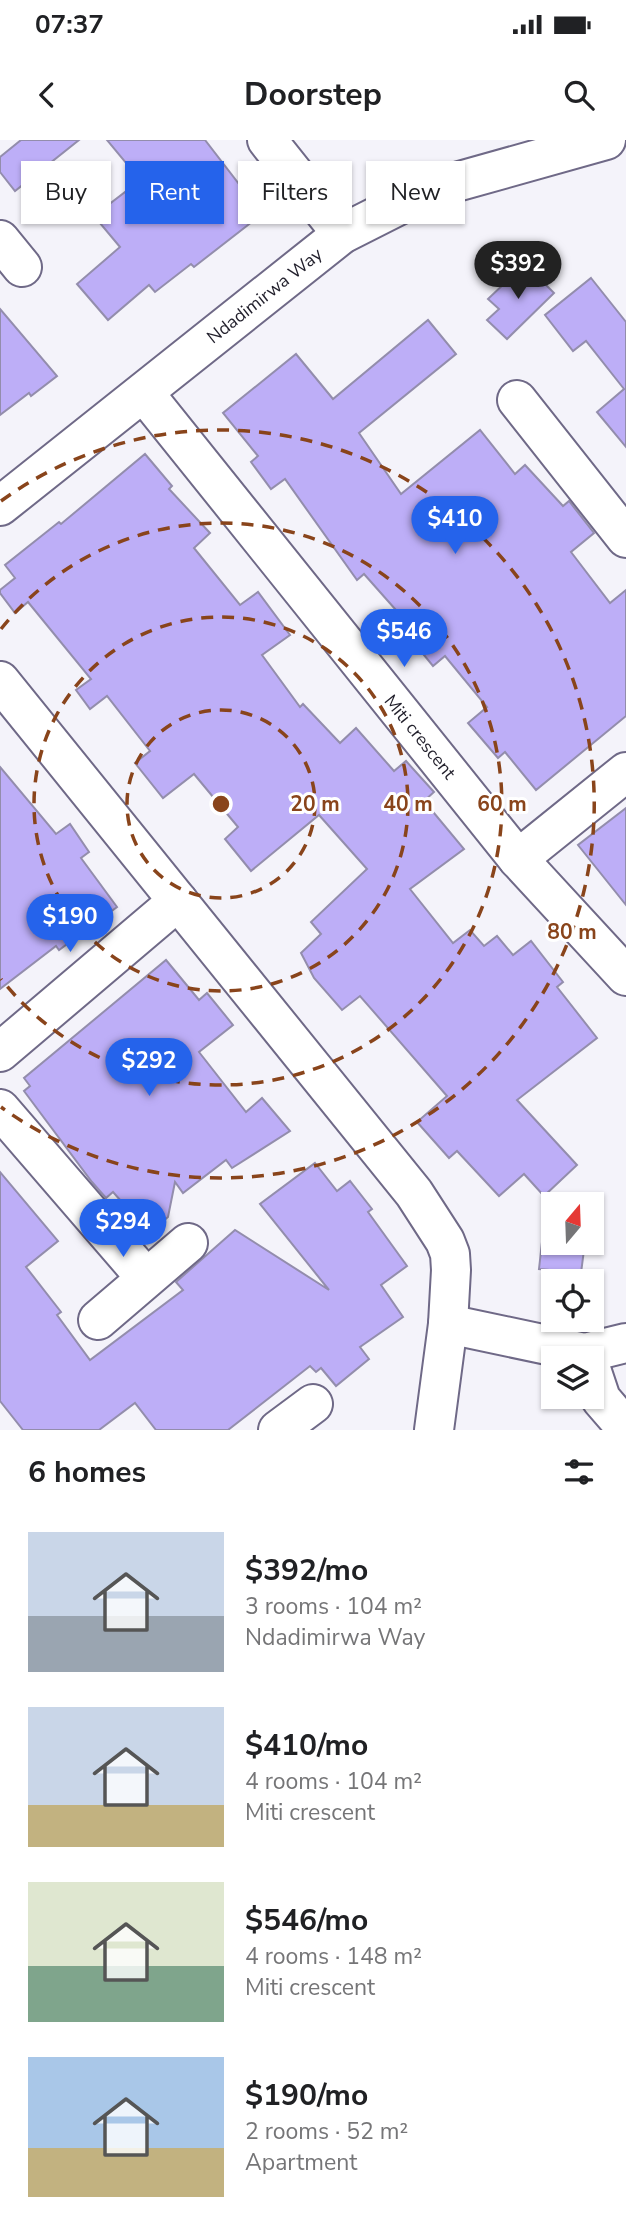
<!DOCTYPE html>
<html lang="en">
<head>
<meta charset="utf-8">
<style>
  :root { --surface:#fff; --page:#f2f2f2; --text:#202124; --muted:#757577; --accent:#2563eb }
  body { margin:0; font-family:"Nunito Sans",sans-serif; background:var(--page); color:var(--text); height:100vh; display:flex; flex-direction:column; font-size:26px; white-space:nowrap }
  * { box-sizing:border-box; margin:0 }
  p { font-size:23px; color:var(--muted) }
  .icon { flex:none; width:38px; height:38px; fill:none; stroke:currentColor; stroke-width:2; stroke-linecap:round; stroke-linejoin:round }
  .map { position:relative; height:1290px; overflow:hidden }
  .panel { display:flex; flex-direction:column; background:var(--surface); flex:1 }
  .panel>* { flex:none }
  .hud { position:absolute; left:21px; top:21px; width:584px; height:63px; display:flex; gap:14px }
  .needle { width:46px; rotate:19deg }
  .buttons { position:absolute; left:541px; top:1052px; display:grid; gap:14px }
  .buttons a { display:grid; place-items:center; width:63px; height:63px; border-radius:0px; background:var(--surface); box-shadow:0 2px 5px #0004; font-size:35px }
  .price { position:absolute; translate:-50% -60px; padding:0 16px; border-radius:24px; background:var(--accent); color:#fff; font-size:23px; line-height:46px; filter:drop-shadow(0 2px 4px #0008) }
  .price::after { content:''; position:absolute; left:50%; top:42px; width:21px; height:16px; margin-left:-10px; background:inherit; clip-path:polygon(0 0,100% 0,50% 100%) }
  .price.current { background:#222; color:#fff }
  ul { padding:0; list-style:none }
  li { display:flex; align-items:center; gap:21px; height:175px; padding:0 28px }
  li span { display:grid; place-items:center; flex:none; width:196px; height:140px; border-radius:0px; color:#555 }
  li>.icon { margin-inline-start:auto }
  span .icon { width:84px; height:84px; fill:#fffc; stroke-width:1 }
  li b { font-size:30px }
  h2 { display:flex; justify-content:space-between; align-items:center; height:84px; padding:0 28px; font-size:30px }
  .tag { padding:0 24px; border-radius:0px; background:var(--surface); box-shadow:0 2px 5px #0004; font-size:24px; line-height:63px }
  .tag.current { background:var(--accent); color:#fff }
  .status { display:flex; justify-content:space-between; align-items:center; height:49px; padding:0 35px; background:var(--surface); direction:ltr }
  .status svg { height:19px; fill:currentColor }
  header { display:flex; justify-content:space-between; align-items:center; height:91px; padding:0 28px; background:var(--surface); font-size:32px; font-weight:700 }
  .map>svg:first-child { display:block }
  .building { fill:#bdaef7; stroke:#938dac; stroke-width:2 }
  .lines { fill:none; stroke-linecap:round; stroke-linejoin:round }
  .minor-casing { stroke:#6f6987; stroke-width:42 }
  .minor { stroke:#fff; stroke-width:38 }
  .ring { fill:none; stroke:#89441b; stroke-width:3.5; stroke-dasharray:12 9 }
  .labels { text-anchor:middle; stroke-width:6; stroke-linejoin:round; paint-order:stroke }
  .street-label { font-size:18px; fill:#211f2b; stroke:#fff }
  .centre { fill:#89441b; stroke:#fff; stroke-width:3.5 }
  .ring-label { font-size:21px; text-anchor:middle; font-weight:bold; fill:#89441b; stroke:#fff; stroke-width:6; stroke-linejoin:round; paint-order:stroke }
</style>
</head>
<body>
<div class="status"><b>07:37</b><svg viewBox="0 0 49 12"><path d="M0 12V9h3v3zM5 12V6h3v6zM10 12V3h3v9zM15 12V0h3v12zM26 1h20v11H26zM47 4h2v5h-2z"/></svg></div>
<header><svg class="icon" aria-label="back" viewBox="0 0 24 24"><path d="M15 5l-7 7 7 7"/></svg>Doorstep<svg class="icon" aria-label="search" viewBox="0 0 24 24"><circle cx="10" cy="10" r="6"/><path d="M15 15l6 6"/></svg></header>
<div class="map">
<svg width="626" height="1290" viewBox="0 0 626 1290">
  <rect width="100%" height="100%" fill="#f4f3fa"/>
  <g class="building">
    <polygon points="21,0 79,0 15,51 0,32 0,17"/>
    <polygon points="107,0 205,0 262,74 194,127 191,124 155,152 149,145 108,180 77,144 120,107 94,76 134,45 131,41 137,36"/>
    <polygon points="525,124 554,153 507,199 487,180 499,169 488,159"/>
    <polygon points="591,138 626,182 626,307 597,272 624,249 586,201 573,211 545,175"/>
    <polygon points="0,169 57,236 31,256 29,253 0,275"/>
    <polygon points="428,180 456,214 359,293 401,354 480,290 515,334 525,325 563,366 569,361 594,393 571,412 610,463 626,450 626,576 536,650 505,612 498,618 468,583 487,567 445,516 433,526 405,492 411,487 364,434 357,440 285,339 271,349 251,322 258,316 223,273 296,214 333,259"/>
    <polygon points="145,314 172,346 169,349 210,393 194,408 240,465 258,452 290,495 262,515 300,567 303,564 340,603 356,588 394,631 406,621 434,652 424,661 464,709 410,749 453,803 470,790 484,806 497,796 513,815 531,801 563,842 557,847 597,898 517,960 577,1025 544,1056 524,1034 499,1056 457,1011 449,1018 417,982 447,956 360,856 342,870 314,838 301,813 321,794 311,782 367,729 319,675 251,731 225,699 238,687 194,634 163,658 135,623 150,611 107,556 90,569 76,550 91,539 28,462 15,473 0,453 0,450 15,438 5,425 59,382 61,384"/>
    <polygon points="0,627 56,694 70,684 89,712 81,718 117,767 59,810 56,806 0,849"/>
    <polygon points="626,668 626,765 578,705"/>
    <polygon points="166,820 199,860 207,853 233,885 199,912 246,972 262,958 290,991 232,1028 226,1020 183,1053 175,1042 168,1077 155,1088 151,1082 145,1088 113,1052 106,1058 92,1042 24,951 30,946 24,938"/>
    <polygon points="315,1023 337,1051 350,1041 372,1069 368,1072 407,1126 381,1145 403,1177 360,1207 369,1219 336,1246 321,1228 316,1232 310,1226 228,1290 156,1290 135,1263 99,1290 23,1290 0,1261 0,1032 58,1101 26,1127 61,1172 57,1175 90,1220 183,1150 176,1142 235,1090 329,1150 260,1064"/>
    <polygon points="542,1102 585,1102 581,1133 539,1129"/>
  </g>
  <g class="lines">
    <defs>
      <g id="minor">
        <polyline points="267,0 342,94"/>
        <polyline points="0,100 22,127"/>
        <path id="s1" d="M144,253L518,719L626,836"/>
        <polyline points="517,260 626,398"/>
        <path id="s2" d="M0,366L342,94L425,52L449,44L606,0"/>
        <polyline points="0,541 414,1053 445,1101 450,1114 451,1130 448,1184 434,1290"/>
        <polyline points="518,719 626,632"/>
        <polyline points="0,912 178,761"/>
        <polyline points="0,969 146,1138"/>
        <polyline points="98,1180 188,1103"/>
        <polyline points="448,1184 585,1213 626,1203"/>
        <polyline points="592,1232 601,1259 626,1288"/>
        <polyline points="278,1290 313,1264"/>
      </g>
    </defs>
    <use href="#minor" class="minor-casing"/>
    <use href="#minor" class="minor"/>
  </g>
  <g class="ring">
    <circle cx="221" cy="664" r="94"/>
    <circle cx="221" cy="664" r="187"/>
    <path d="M1 489A281 281 0 1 1 1 839"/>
    <path d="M1 361A374 374 0 1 1 1 967"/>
  </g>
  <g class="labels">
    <g class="street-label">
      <text dy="6" stroke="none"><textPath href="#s2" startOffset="338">Ndadimirwa Way</textPath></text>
      <text dy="6" stroke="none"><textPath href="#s1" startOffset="441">Miti crescent</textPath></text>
    </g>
  </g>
  <circle cx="221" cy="664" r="10" class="centre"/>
  <g class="ring-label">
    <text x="315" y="671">20 m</text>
    <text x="408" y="671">40 m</text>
    <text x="502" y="671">60 m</text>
    <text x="572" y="799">80 m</text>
  </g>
</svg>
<div class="buttons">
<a><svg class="needle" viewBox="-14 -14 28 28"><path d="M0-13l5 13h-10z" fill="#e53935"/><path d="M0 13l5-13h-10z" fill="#757577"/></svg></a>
<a><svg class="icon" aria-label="locate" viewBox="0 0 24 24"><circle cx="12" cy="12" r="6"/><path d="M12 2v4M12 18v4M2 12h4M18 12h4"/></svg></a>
<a><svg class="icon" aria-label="layers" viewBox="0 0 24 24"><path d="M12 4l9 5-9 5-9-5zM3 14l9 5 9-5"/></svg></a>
</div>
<b class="price current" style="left:518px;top:161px">$392</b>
<b class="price" style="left:455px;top:416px">$410</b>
<b class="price" style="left:404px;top:529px">$546</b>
<b class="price" style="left:70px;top:814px">$190</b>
<b class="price" style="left:149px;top:958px">$292</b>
<b class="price" style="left:123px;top:1119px">$294</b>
<div class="hud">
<a class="tag">Buy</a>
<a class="tag current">Rent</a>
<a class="tag">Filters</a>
<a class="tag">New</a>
</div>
</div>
<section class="panel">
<h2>6 homes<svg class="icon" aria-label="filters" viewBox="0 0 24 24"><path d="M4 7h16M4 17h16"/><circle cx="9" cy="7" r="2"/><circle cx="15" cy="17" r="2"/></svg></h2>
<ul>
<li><span style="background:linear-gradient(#c9d6e8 60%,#9aa5b1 0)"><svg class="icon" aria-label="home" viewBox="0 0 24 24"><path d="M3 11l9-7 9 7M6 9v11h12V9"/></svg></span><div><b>$392/mo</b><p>3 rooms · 104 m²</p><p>Ndadimirwa Way</p></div></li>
<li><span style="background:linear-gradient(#c9d6e8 70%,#c2b280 0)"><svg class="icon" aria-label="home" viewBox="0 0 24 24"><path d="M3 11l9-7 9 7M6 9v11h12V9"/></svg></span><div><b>$410/mo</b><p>4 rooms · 104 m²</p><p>Miti crescent</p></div></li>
<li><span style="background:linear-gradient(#dfe7d0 60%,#7fa58c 0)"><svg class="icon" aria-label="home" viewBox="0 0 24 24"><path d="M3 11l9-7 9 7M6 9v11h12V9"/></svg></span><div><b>$546/mo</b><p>4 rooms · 148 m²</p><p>Miti crescent</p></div></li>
<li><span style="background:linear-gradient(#a9c7e8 65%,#c2b280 0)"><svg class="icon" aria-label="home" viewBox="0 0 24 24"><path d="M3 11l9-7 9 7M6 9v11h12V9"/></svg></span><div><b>$190/mo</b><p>2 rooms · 52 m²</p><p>Apartment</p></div></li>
</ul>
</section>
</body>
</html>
